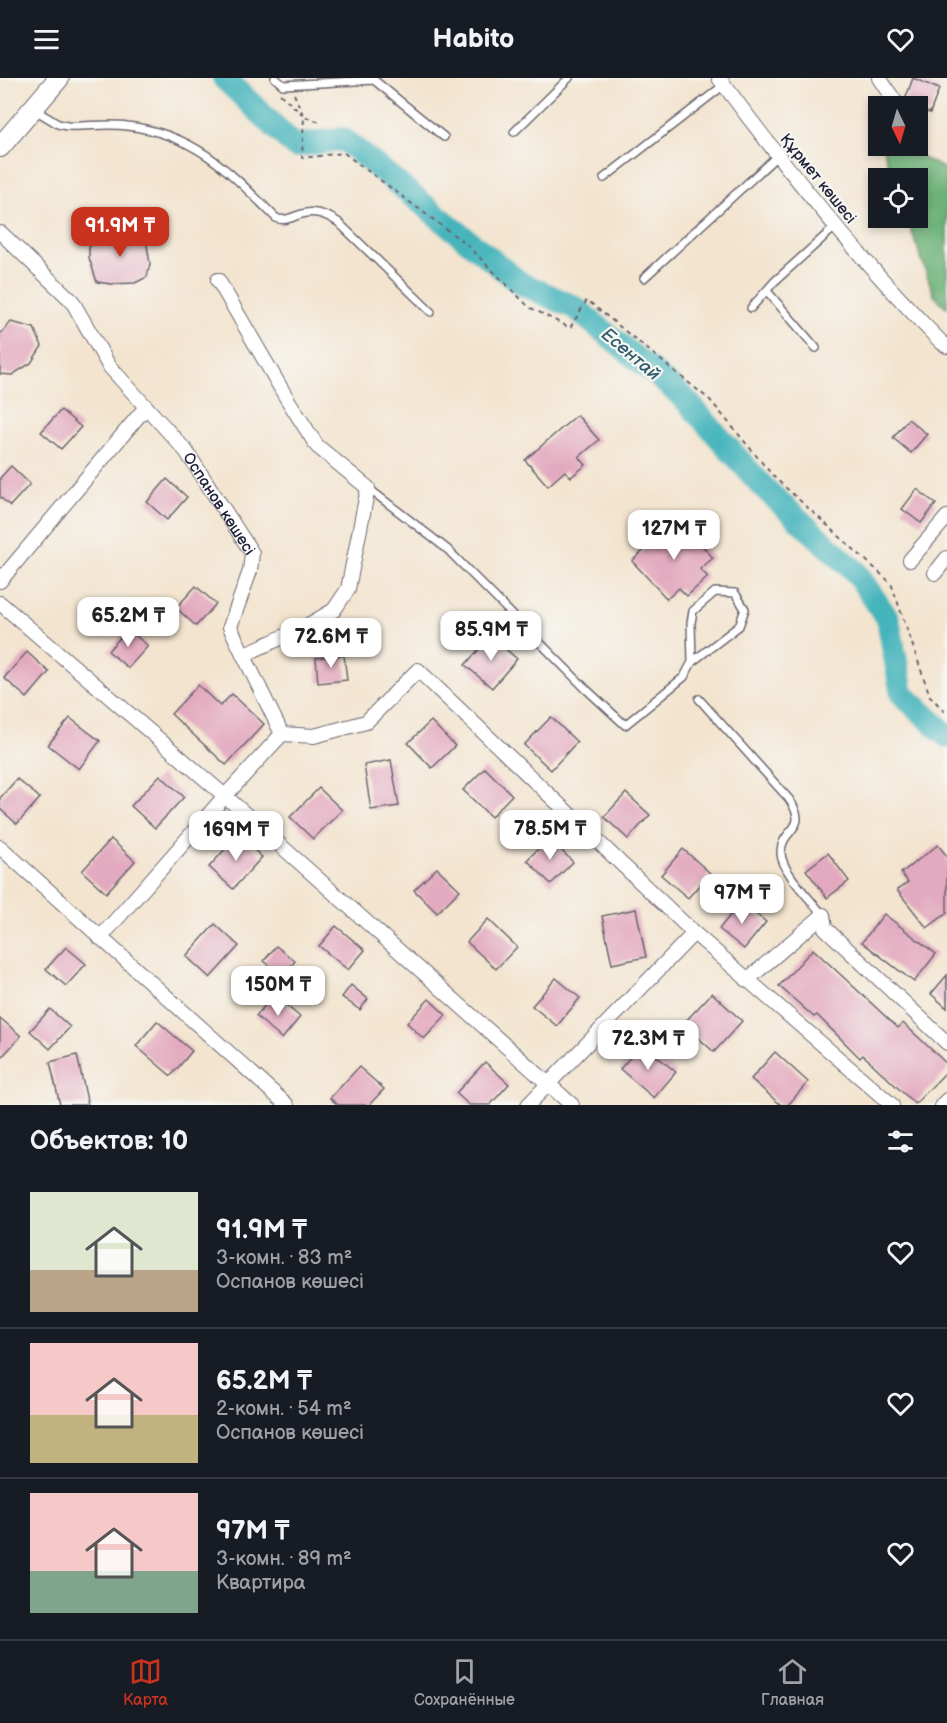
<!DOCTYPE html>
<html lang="ru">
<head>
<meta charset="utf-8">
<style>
  :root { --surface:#171b24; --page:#20242c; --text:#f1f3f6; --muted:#9ea1a6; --line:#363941; --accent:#c8321e }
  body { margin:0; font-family:"Balsamiq Sans",sans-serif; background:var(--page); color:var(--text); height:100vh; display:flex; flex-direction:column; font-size:22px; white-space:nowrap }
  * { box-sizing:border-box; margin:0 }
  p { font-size:20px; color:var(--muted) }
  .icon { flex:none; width:33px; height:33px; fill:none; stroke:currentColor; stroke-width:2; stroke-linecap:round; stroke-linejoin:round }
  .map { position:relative; height:1027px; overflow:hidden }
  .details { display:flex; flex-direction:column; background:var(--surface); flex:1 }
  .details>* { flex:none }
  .needle { width:39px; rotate:175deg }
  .tools { position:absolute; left:868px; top:18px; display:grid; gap:12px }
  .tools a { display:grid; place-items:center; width:60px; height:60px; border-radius:0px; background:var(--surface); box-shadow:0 3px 9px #0003; font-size:30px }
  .price { position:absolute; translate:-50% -51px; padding:0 14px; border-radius:12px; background:#fff; color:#222; font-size:20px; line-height:39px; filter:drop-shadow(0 2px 3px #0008) }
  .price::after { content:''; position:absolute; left:50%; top:36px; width:18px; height:14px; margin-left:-9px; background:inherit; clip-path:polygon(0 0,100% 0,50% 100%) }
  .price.on { background:var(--accent); color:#fff }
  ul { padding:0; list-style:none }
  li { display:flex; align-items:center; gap:18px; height:150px; padding:0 30px }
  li+li { border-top:2px solid var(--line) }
  li span { display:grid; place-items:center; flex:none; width:168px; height:120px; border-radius:0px; color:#555 }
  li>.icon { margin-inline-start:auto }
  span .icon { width:72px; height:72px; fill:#fffc; stroke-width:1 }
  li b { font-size:26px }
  h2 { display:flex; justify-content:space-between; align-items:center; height:72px; padding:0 30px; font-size:26px }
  header { display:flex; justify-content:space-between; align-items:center; height:78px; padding:0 30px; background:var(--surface); font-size:27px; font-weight:600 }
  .tab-bar { display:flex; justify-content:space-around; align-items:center; height:84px; border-top:2px solid var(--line); background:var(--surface); font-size:16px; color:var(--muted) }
  .tab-bar a { display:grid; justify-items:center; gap:3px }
  .tab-bar .on { color:var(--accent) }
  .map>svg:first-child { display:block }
  .forest { fill:#6db278; stroke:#486a5a; stroke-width:1.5 }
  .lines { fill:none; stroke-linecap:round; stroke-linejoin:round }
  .river { stroke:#44b4bb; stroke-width:24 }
  .building { fill:#e3aabf }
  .lane-casing { stroke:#6b666f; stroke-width:10 }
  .street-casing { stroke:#6b666f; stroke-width:16 }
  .secondary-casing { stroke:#6b666f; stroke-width:22 }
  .path { stroke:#6b666f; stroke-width:2; stroke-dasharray:4.5 4.5; stroke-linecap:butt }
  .lane { stroke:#fff; stroke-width:7 }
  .street { stroke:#fff; stroke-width:14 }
  .secondary { stroke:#fff; stroke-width:20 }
  .labels { text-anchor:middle; stroke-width:4.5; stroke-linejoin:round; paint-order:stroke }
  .street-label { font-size:16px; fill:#22223b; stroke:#f6f6f2 }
  .water-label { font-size:18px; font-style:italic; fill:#305c6e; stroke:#f6f6f2 }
</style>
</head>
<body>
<header><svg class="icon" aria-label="menu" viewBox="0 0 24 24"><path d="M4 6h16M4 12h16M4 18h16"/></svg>Habito<svg class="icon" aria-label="heart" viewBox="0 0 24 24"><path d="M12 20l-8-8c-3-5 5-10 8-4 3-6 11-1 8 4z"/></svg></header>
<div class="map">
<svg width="947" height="1027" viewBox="0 0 947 1027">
  <rect width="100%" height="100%" fill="#f6f6f2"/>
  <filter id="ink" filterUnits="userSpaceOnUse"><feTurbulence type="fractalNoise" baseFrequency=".0167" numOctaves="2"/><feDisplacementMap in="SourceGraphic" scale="12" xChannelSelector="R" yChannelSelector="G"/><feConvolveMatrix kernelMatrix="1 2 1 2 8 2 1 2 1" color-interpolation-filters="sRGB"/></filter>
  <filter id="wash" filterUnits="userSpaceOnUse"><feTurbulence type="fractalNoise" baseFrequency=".008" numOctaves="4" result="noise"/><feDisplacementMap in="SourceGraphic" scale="24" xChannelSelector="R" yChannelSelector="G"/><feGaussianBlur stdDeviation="1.35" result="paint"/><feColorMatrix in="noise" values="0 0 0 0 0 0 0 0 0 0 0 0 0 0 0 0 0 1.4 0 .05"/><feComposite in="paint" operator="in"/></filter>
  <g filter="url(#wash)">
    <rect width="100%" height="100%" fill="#f3e4cf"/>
    <polygon class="forest" points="882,68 899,68 947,92 947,230 934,217 907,140 918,140 918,100 893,100"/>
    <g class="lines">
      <polyline class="river" points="224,0 295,68 343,61 520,205 574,229 683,319 765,411 855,493 888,541 902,616 947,658"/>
    </g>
    <g id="blocks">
      <g class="building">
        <polygon points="913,0 939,11 930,35 918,31 918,28 907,26 905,22"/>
        <polygon points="133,153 146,161 150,186 147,199 135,205 111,206 97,204 89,180 89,170 95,160 118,154"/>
        <polygon points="11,244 34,250 42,268 31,285 12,297 0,296 0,256"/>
        <polygon points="61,332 81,349 61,371 41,354"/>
        <polygon points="577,337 599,362 579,379 586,387 571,399 565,393 548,408 525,382"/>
        <polygon points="908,341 927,356 911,375 893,360"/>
        <polygon points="11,388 30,406 10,428 0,419 0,400"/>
        <polygon points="167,401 187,419 167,442 147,424"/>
        <polygon points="917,411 936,426 921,445 902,431"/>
        <polygon points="679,441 713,480 700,491 708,499 687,518 679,510 667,521 632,483"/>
        <polygon points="196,508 216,526 196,548 176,530"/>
        <polygon points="128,551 148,568 128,590 108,573"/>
        <polygon points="491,558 517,581 492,610 465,587"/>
        <polygon points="27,574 49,594 27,620 4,600"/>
        <polygon points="344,577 347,602 318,605 316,580"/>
        <polygon points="198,607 220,628 232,616 264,646 226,687 171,636"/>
        <polygon points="551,639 577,664 551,692 524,667"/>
        <polygon points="70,640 100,663 79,691 48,667"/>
        <polygon points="431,643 455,668 432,690 408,665"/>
        <polygon points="391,682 399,728 371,732 364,687"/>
        <polygon points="485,690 512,717 491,739 463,712"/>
        <polygon points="160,697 184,719 155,750 131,728"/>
        <polygon points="17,701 40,720 17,746 0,731 0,720"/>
        <polygon points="319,710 342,732 313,761 290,739"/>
        <polygon points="626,715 650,737 628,761 604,739"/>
        <polygon points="238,757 262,779 233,811 209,789"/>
        <polygon points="549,760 573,784 551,806 527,782"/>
        <polygon points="111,761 135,783 106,815 82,793"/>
        <polygon points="938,767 947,778 947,835 927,850 897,812 908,804 901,795"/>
        <polygon points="683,771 710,795 688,820 661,797"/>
        <polygon points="828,775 849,803 827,820 806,792"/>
        <polygon points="437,790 460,812 437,835 414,812"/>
        <polygon points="741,824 766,844 744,871 719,851"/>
        <polygon points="636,831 646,879 612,886 602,838"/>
        <polygon points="884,836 936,876 914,904 862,864"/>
        <polygon points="488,841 517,869 496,891 467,864"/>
        <polygon points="215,846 239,868 210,900 186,878"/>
        <polygon points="336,848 365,872 348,892 319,868"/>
        <polygon points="276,868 295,883 283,898 264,883"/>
        <polygon points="66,869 86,886 66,908 46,891"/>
        <polygon points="813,871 898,950 903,945 947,986 947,993 915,1026 863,977 860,980 817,937 814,939 779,908"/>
        <polygon points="947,897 947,930 931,916"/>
        <polygon points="556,900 580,920 557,948 532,928"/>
        <polygon points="351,907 368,921 360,932 342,919"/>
        <polygon points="712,915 742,943 714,974 683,946"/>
        <polygon points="274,917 300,939 282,961 256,938"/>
        <polygon points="429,921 446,937 424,961 407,945"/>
        <polygon points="50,931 70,949 50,971 30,953"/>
        <polygon points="0,940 21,958 0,981"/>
        <polygon points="157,943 192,973 171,998 136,968"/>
        <polygon points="642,966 676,994 654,1020 620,991"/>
        <polygon points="775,974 808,1004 788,1027 781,1027 751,1001"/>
        <polygon points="77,977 88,1027 60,1027 50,984"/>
        <polygon points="485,984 509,1006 490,1027 469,1027 456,1015"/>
        <polygon points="359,989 384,1011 369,1027 338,1027 330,1020"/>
      </g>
    </g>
  </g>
  <g filter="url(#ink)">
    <use href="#blocks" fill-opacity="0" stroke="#6b666f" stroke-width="1.5"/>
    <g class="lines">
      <defs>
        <g id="lane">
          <polyline points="275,0 283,7 374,2 444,59"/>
          <path d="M35,32L58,46L67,48C87,49 107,45 127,48C196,56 230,94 276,140C293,148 303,121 338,144L431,234"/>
          <polyline points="514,54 569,0"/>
          <polyline points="604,100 724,7"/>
          <polyline points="644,200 778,77"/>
          <polyline points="767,213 816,270"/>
          <polyline points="751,230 774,204 836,148"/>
          <polyline points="368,410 447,471 586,611 625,647 684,599 692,584 691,545 693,533 715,514 735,515 745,531 739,548 692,584"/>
          <path d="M699,621L789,721C811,753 781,749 781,775C781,793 812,823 823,837"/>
        </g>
        <g id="street">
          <path d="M719,0C787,92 860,182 941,264L947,268"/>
          <polyline points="879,0 898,28"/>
          <path id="s1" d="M1,155L72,223L109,288L186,373L252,475L250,493L230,549L282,656L225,718L100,860"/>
          <polyline points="218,202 286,319 317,368 368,410 348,511 334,532 305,549 243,577"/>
          <polyline points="910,482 947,439"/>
          <polyline points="935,495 947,480"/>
          <polyline points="0,503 146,329"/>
          <polyline points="0,525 225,718 572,1027"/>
          <polyline points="282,656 314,658 366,644 418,592 694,855 892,1027"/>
          <polyline points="0,769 287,1027"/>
          <polyline points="747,902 823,837 825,850 947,965"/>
          <polyline points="528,1027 694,855"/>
          <polyline points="942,1027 947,1022"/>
        </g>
        <polyline id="secondary" points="0,69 59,0"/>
      </defs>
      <use href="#lane" class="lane-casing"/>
      <use href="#street" class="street-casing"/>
      <use href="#secondary" class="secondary-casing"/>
      <g class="path">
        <polyline points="280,16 304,38 302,80 344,75 466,166 529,229 570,250 587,222 710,322 774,399 891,505 930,618 947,636"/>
        <polyline points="294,16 304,39 320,44"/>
      </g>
      <use href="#lane" class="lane"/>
      <use href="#street" class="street"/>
      <use href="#secondary" class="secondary"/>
    </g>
  </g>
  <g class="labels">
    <g class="street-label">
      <text transform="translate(819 100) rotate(51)" y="6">Құрмет көшесі</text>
      <text dy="6" stroke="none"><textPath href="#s1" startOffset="350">Оспанов көшесі</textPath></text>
    </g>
    <g class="water-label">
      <text transform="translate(631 276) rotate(40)" y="6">Есентай</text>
    </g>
  </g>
</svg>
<div class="tools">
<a><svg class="needle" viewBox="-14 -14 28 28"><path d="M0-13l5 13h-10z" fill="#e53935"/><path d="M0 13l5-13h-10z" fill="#9ea1a6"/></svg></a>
<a><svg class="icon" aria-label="locate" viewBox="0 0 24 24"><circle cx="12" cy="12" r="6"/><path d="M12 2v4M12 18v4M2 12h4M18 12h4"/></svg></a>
</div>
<b class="price on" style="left:120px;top:180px">91.9M ₸</b>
<b class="price" style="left:674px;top:483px">127M ₸</b>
<b class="price" style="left:128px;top:570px">65.2M ₸</b>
<b class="price" style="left:491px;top:584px">85.9M ₸</b>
<b class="price" style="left:331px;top:591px">72.6M ₸</b>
<b class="price" style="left:550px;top:783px">78.5M ₸</b>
<b class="price" style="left:236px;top:784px">169M ₸</b>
<b class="price" style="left:742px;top:847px">97M ₸</b>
<b class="price" style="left:278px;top:939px">150M ₸</b>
<b class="price" style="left:648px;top:993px">72.3M ₸</b>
</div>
<section class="details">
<h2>Объектов: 10<svg class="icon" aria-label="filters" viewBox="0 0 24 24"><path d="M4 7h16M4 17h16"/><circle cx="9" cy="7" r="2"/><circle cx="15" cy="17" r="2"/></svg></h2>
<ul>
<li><span style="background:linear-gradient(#dfe7d0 65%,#b9a48a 0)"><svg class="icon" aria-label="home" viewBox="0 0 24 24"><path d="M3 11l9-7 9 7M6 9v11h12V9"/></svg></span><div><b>91.9M ₸</b><p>3-комн. · 83 m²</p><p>Оспанов көшесі</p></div><svg class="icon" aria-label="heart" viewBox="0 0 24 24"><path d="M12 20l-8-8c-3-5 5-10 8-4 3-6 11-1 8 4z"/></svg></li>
<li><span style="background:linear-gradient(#f6c9c9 60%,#c2b280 0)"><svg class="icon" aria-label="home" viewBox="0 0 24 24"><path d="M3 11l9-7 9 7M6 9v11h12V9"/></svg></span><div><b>65.2M ₸</b><p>2-комн. · 54 m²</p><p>Оспанов көшесі</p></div><svg class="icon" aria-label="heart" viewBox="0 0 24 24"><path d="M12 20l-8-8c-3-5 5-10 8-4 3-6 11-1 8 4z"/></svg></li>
<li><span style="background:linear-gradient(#f6c9c9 65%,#7fa58c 0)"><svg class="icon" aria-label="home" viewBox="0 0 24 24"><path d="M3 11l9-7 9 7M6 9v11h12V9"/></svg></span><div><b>97M ₸</b><p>3-комн. · 89 m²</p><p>Квартира</p></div><svg class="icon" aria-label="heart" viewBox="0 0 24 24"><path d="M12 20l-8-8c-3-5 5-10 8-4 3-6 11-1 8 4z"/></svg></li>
</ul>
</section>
<nav class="tab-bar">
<a class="on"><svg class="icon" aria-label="map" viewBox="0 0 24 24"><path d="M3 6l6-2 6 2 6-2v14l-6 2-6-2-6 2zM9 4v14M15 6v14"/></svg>Карта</a>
<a><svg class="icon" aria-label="saved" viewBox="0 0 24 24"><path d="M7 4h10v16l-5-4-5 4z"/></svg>Сохранённые</a>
<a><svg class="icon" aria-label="home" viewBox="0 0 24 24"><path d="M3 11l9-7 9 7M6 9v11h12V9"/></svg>Главная</a>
</nav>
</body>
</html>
